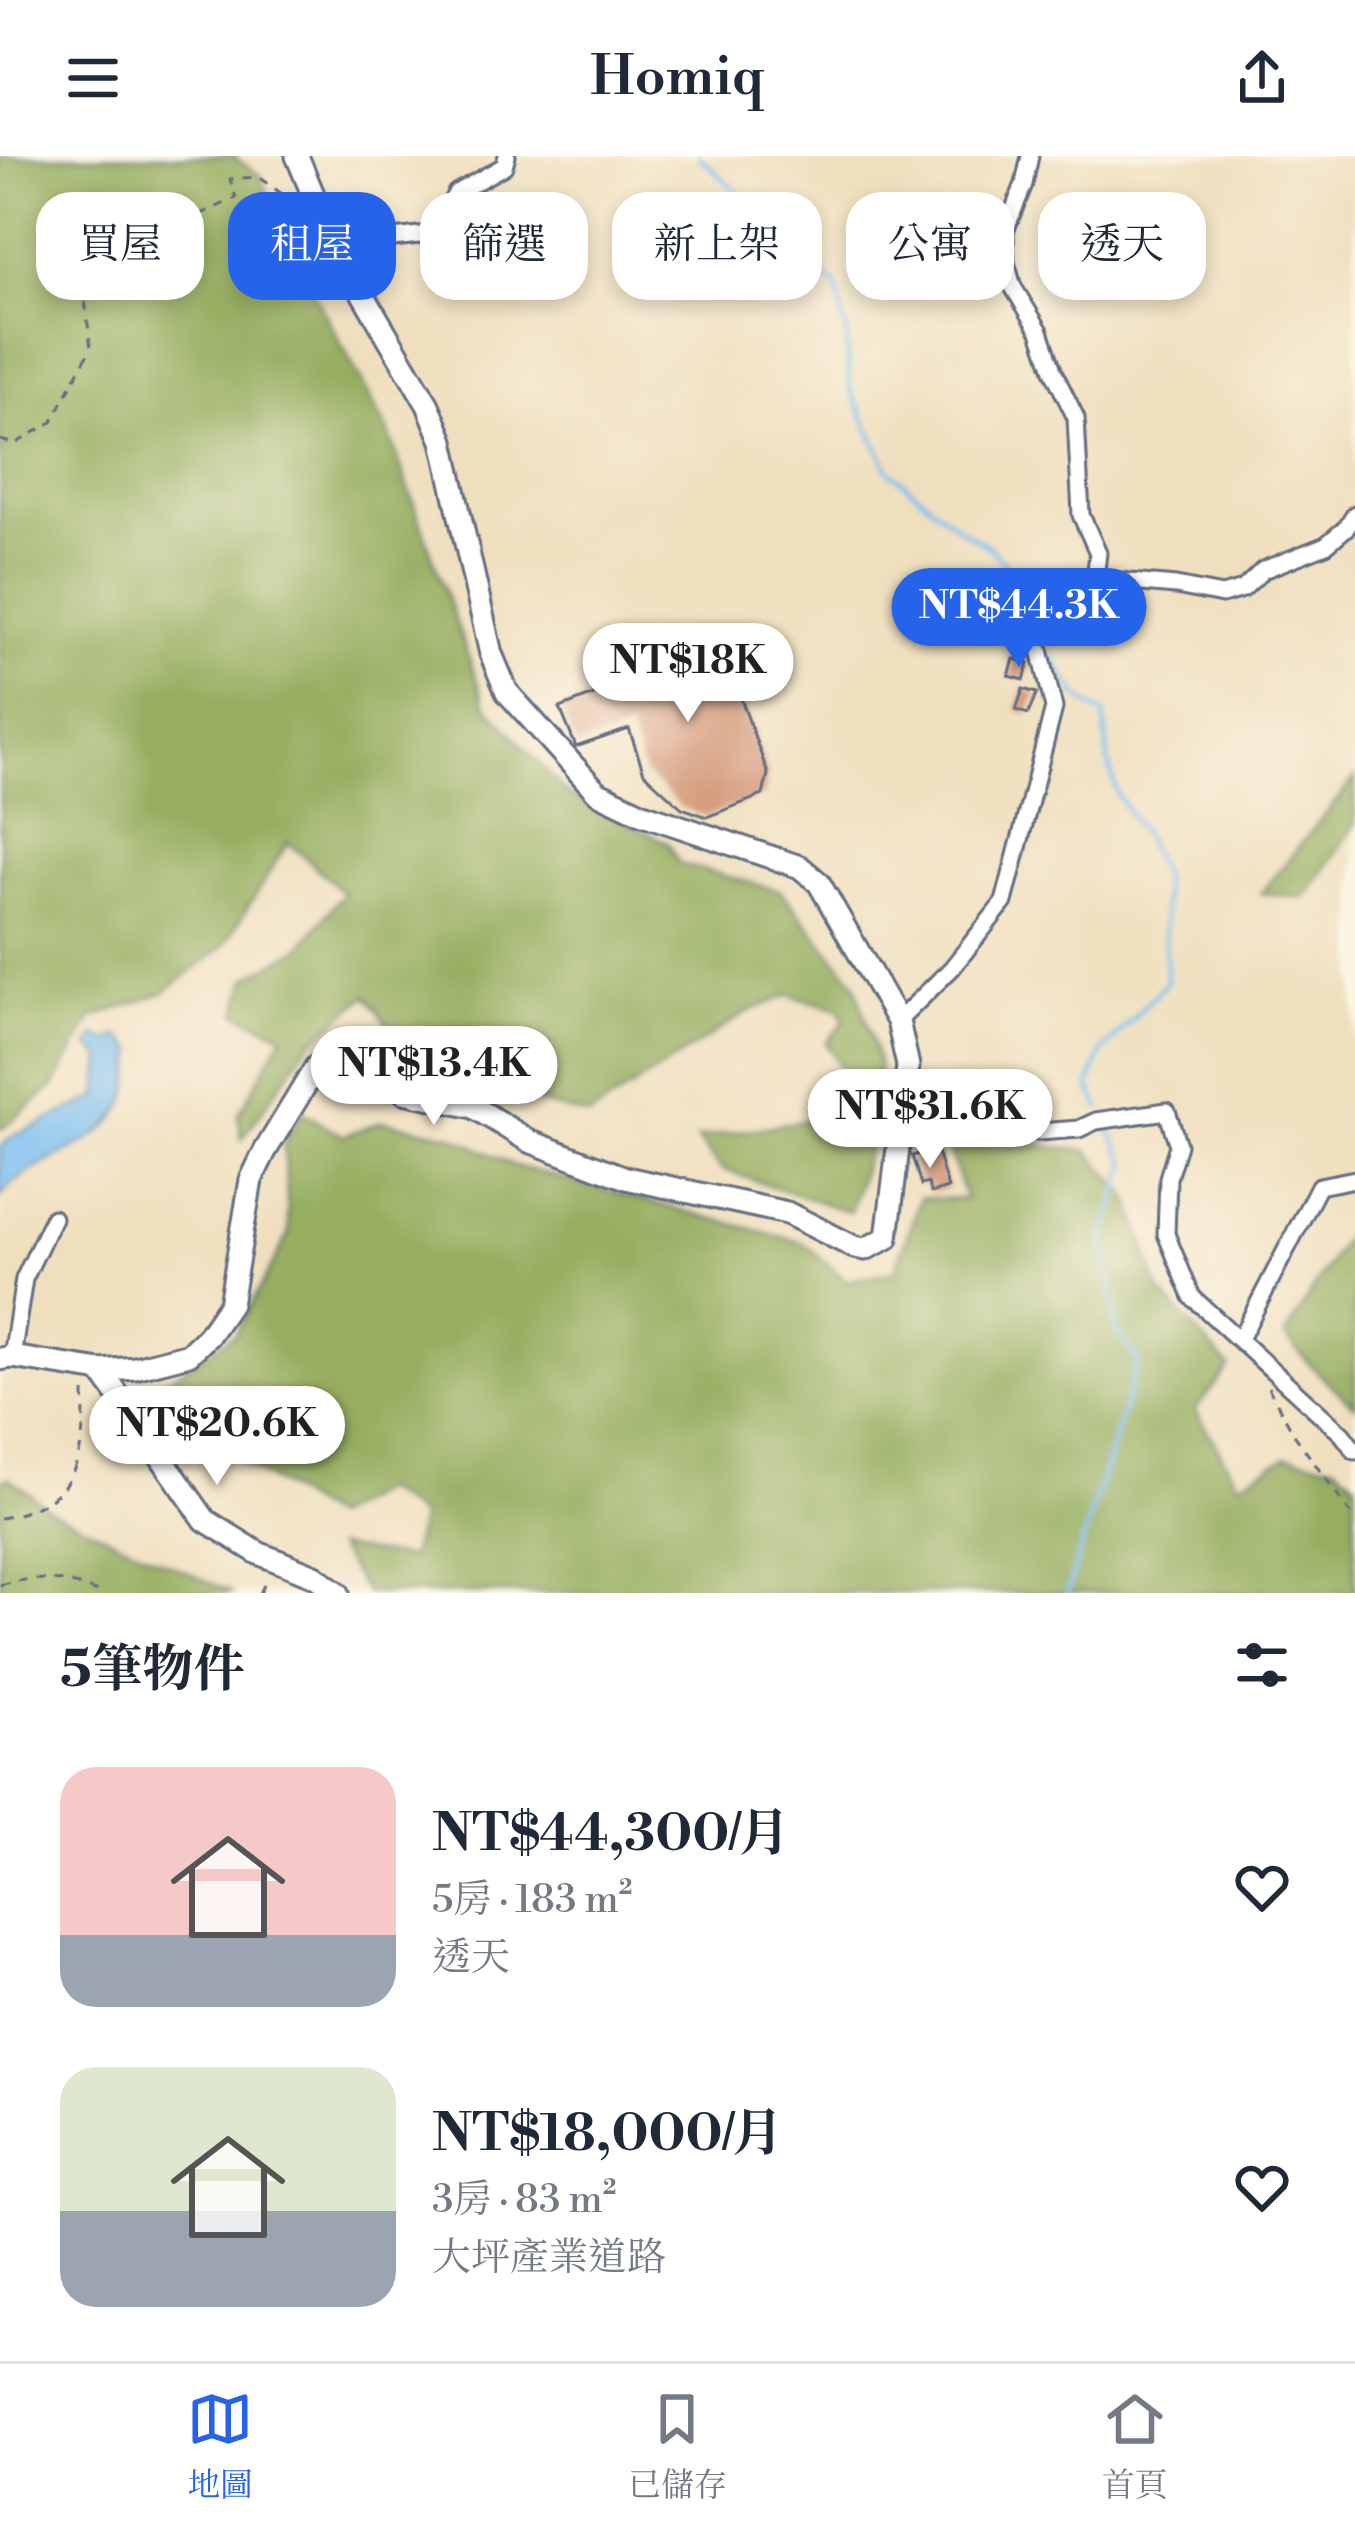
<!DOCTYPE html>
<html lang="zh-TW">
<head>
<meta charset="utf-8">
<style>
  :root { --surface:#fff; --page:#f2f2f3; --text:#1f2937; --muted:#747a83; --line:#e0e1e3; --accent:#2563eb }
  body { margin:0; font-family:"Libre Bodoni","Noto Serif TC",serif; background:var(--page); color:var(--text); height:100vh; display:flex; flex-direction:column; font-size:45px; white-space:nowrap }
  * { box-sizing:border-box; margin:0 }
  p { font-size:39px; color:var(--muted) }
  .icon { flex:none; width:66px; height:66px; fill:none; stroke:currentColor; stroke-width:2; stroke-linecap:round; stroke-linejoin:round }
  .map { position:relative; height:1437px; overflow:hidden }
  .drawer { display:flex; flex-direction:column; background:var(--surface); flex:1 }
  .drawer>* { flex:none }
  .guide { position:absolute; left:36px; top:36px; width:1284px; height:108px; display:flex; gap:24px }
  .price { position:absolute; translate:-50% -102px; padding:0 27px; border-radius:42px; background:#fff; color:#222; font-size:39px; line-height:78px; filter:drop-shadow(0 3px 6px #0008) }
  .price::after { content:''; position:absolute; left:50%; top:72px; width:36px; height:27px; margin-left:-18px; background:inherit; clip-path:polygon(0 0,100% 0,50% 100%) }
  .price.on { background:var(--accent); color:#fff }
  ul { padding:0; list-style:none }
  li { display:flex; align-items:center; gap:36px; height:300px; padding:0 60px }
  li span { display:grid; place-items:center; flex:none; width:336px; height:240px; border-radius:36px; color:#555 }
  li>.icon { margin-inline-start:auto }
  span .icon { width:144px; height:144px; fill:#fffc; stroke-width:1 }
  li b { font-size:51px }
  h2 { display:flex; justify-content:space-between; align-items:center; height:144px; padding:0 60px; font-size:51px }
  .pill { padding:0 42px; border-radius:36px; background:var(--surface); box-shadow:0 6px 18px #0003; font-size:42px; line-height:108px }
  .pill.on { background:var(--accent); color:#fff }
  header { display:flex; justify-content:space-between; align-items:center; height:156px; padding:0 60px; background:var(--surface); font-size:54px; font-weight:600 }
  .menu { display:flex; justify-content:space-around; align-items:center; height:168px; border-top:3px solid var(--line); background:var(--surface); font-size:33px; color:var(--muted) }
  .menu a { display:grid; justify-items:center; gap:6px }
  .menu .on { color:var(--accent) }
  .map>svg:first-child { display:block }
  .forest { fill:#96ae60; stroke:#586e5f; stroke-width:3 }
  .water { fill:#7bbff2; stroke:#4b77a8; stroke-width:3 }
  .lines { fill:none; stroke-linecap:round; stroke-linejoin:round }
  .stream { stroke:#7bbff2; stroke-width:4.5 }
  .building { fill:#d29576 }
  .street-casing { stroke:#656d80; stroke-width:21 }
  .secondary-casing { stroke:#656d80; stroke-width:27 }
  .path { stroke:#656d80; stroke-width:3; stroke-dasharray:9 9; stroke-linecap:butt }
  .street { stroke:#fff; stroke-width:15 }
  .secondary { stroke:#fff; stroke-width:21 }
</style>
</head>
<body>
<header><svg class="icon" aria-label="menu" viewBox="0 0 24 24"><path d="M4 6h16M4 12h16M4 18h16"/></svg>Homiq<svg class="icon" aria-label="share" viewBox="0 0 24 24"><path d="M12 15V3M7 8l5-5 5 5M5 13v7h14v-7"/></svg></header>
<div class="map">
<svg width="1355" height="1437" viewBox="0 0 1355 1437">
  <rect width="100%" height="100%" fill="#fcf5e5"/>
  <filter id="ink" filterUnits="userSpaceOnUse"><feTurbulence type="fractalNoise" baseFrequency=".00833" numOctaves="2"/><feDisplacementMap in="SourceGraphic" scale="24" xChannelSelector="R" yChannelSelector="G"/><feConvolveMatrix kernelMatrix="1 2 1 2 8 2 1 2 1" color-interpolation-filters="sRGB"/></filter>
  <filter id="wash" filterUnits="userSpaceOnUse"><feTurbulence type="fractalNoise" baseFrequency=".004" numOctaves="4" result="noise"/><feDisplacementMap in="SourceGraphic" scale="48" xChannelSelector="R" yChannelSelector="G"/><feGaussianBlur stdDeviation="2.7" result="paint"/><feColorMatrix in="noise" values="0 0 0 0 0 0 0 0 0 0 0 0 0 0 0 0 0 1.4 0 .05"/><feComposite in="paint" operator="in"/></filter>
  <g filter="url(#wash)">
    <rect width="100%" height="100%" fill="#efdfbe"/>
    <g class="forest">
      <polygon points="0,0 232,0 261,20 289,91 388,275 485,548 566,637 668,687 679,708 781,735 855,827 878,905 878,960 850,1056 721,1013 697,983 812,963 850,926 826,887 844,866 839,853 788,839 747,856 589,960 421,916 367,839 311,885 242,983 238,960 283,879 237,857 247,822 299,793 344,737 288,686 224,790 163,837 92,862 54,930 0,974"/>
      <polygon points="1355,622 1355,668 1305,742 1261,737"/>
      <polygon points="302,956 343,980 382,965 451,979 515,1010 804,1087 847,1125 895,1115 920,1042 966,1043 944,981 1087,994 1129,1041 1159,1134 1229,1211 1195,1254 1239,1327 1287,1300 1337,1309 1355,1326 1355,1437 366,1437 336,1391 410,1402 421,1361 382,1334 332,1362 245,1308 160,1229 236,1177 289,1078 284,987"/>
      <polygon points="1352,1070 1355,1070 1355,1250 1313,1212 1285,1180"/>
      <polygon points="8,1321 52,1355 233,1437 0,1437 0,1326"/>
    </g>
    <path class="water" d="M95,880L108,885L120,881L135,894C131,911 132,937 123,950C94,999 34,998 0,1041V992L10,982L98,941L102,902L90,890Z"/>
    <g class="lines">
      <g class="stream">
        <polyline points="699,0 750,47 777,55 804,113 836,128 846,174 850,233 889,314 961,374 991,392 1026,432"/>
        <path d="M1041,469C1055,503 1068,544 1104,557L1108,604L1118,640L1146,683L1162,720L1167,826L1102,896L1089,930L1100,952"/>
        <polyline points="1067,1437 1138,1205 1116,1174 1104,1083 1127,1007 1108,970"/>
      </g>
    </g>
    <g id="blocks">
      <g class="building">
        <polygon points="766,472 778,509 736,529 768,618 763,639 707,661 682,652 644,617 629,573 576,591 560,552"/>
        <polygon points="1014,503 1029,507 1024,524 1009,520"/>
        <polygon points="1023,533 1037,537 1028,558 1016,554"/>
        <polygon points="936,993 948,1032 931,1037 928,1027 921,1029 912,1000"/>
      </g>
    </g>
  </g>
  <g filter="url(#ink)">
    <use href="#blocks" fill-opacity="0" stroke="#656d80" stroke-width="3"/>
    <g class="lines">
      <defs>
        <g id="street">
          <polyline points="334,89 436,77 456,37 504,10 507,0"/>
          <polyline points="1095,423 1176,430 1222,439 1243,433 1263,414 1326,389 1347,371 1355,358"/>
          <polyline points="898,865 952,812 1004,746 1054,552 1029,448 1039,431 1053,421 1095,423 1098,397 1081,359 1076,262 1054,217 1040,175 1013,131 1006,106 1005,75 1024,28 1030,0"/>
          <polyline points="899,970 951,963 1039,976 1079,973 1096,965 1167,955 1178,989 1168,1022 1166,1078 1192,1141 1342,1278 1355,1295"/>
          <polyline points="1240,1183 1319,1030 1355,1023"/>
          <polyline points="12,1201 24,1123 53,1062"/>
        </g>
        <g id="secondary">
          <polyline points="0,1203 12,1201 101,1215 135,1212 189,1198 208,1180 230,1148 251,1024 265,995 316,911 343,900 361,904 404,936 474,951 529,985 626,1022 787,1057 854,1091 865,1093 887,1082 908,910 898,865 819,727 800,711 643,658 597,636 507,536 491,498 443,285 428,249 334,89 297,0"/>
          <polyline points="101,1215 205,1364 258,1397 315,1420 338,1437"/>
        </g>
      </defs>
      <use href="#street" class="street-casing"/>
      <use href="#secondary" class="secondary-casing"/>
      <g class="path">
        <polyline points="0,284 15,288 52,266 91,192 82,120 154,100 190,107 195,61 236,42 230,23 258,21 298,49"/>
        <polyline points="1268,1231 1295,1280 1355,1364"/>
        <path d="M0,1362C78,1348 85,1302 84,1231"/>
        <path d="M0,1429C37,1418 66,1424 101,1437"/>
        <polyline points="260,1437 267,1423"/>
      </g>
      <use href="#street" class="street"/>
      <use href="#secondary" class="secondary"/>
    </g>
  </g>
</svg>
<b class="price on" style="left:1019px;top:514px">NT$44.3K</b>
<b class="price" style="left:688px;top:569px">NT$18K</b>
<b class="price" style="left:434px;top:972px">NT$13.4K</b>
<b class="price" style="left:930px;top:1015px">NT$31.6K</b>
<b class="price" style="left:217px;top:1332px">NT$20.6K</b>
<div class="guide">
<a class="pill">買屋</a>
<a class="pill on">租屋</a>
<a class="pill">篩選</a>
<a class="pill">新上架</a>
<a class="pill">公寓</a>
<a class="pill">透天</a>
</div>
</div>
<section class="drawer">
<h2>5筆物件<svg class="icon" aria-label="filters" viewBox="0 0 24 24"><path d="M4 7h16M4 17h16"/><circle cx="9" cy="7" r="2"/><circle cx="15" cy="17" r="2"/></svg></h2>
<ul>
<li><span style="background:linear-gradient(#f6c9c9 70%,#9aa5b1 0)"><svg class="icon" aria-label="home" viewBox="0 0 24 24"><path d="M3 11l9-7 9 7M6 9v11h12V9"/></svg></span><div><b>NT$44,300/月</b><p>5房 · 183 m²</p><p>透天</p></div><svg class="icon" aria-label="heart" viewBox="0 0 24 24"><path d="M12 20l-8-8c-3-5 5-10 8-4 3-6 11-1 8 4z"/></svg></li>
<li><span style="background:linear-gradient(#dfe7d0 60%,#9aa5b1 0)"><svg class="icon" aria-label="home" viewBox="0 0 24 24"><path d="M3 11l9-7 9 7M6 9v11h12V9"/></svg></span><div><b>NT$18,000/月</b><p>3房 · 83 m²</p><p>大坪產業道路</p></div><svg class="icon" aria-label="heart" viewBox="0 0 24 24"><path d="M12 20l-8-8c-3-5 5-10 8-4 3-6 11-1 8 4z"/></svg></li>
</ul>
</section>
<nav class="menu">
<a class="on"><svg class="icon" aria-label="map" viewBox="0 0 24 24"><path d="M3 6l6-2 6 2 6-2v14l-6 2-6-2-6 2zM9 4v14M15 6v14"/></svg>地圖</a>
<a><svg class="icon" aria-label="saved" viewBox="0 0 24 24"><path d="M7 4h10v16l-5-4-5 4z"/></svg>已儲存</a>
<a><svg class="icon" aria-label="home" viewBox="0 0 24 24"><path d="M3 11l9-7 9 7M6 9v11h12V9"/></svg>首頁</a>
</nav>
</body>
</html>
